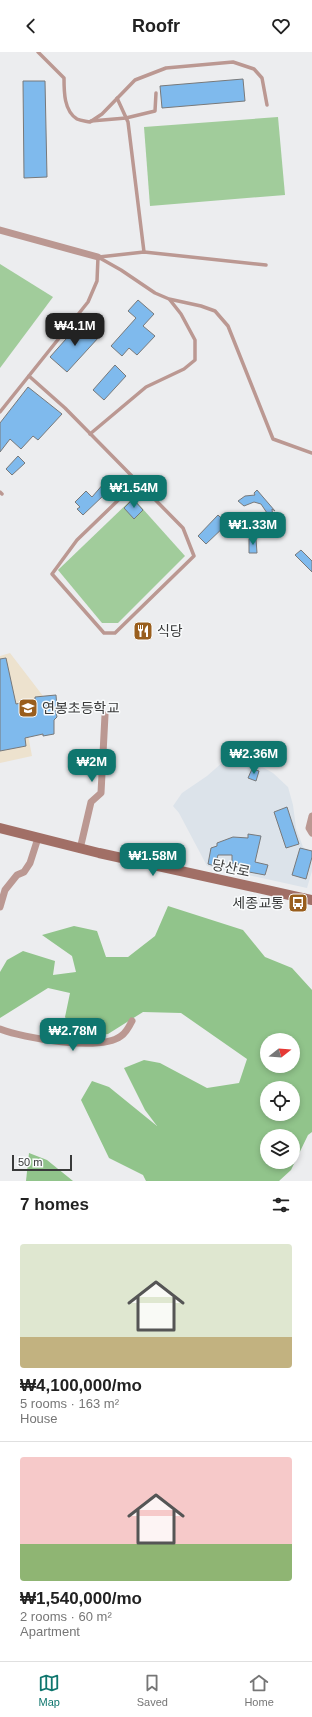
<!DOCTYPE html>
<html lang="en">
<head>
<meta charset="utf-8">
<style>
  :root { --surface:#fff; --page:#f6f6f6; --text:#222; --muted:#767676; --line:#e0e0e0; --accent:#0f766e }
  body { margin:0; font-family:Helvetica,"Noto Sans KR",sans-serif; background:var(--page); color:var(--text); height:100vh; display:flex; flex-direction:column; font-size:15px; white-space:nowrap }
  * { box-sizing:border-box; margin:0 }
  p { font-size:13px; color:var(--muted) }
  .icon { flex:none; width:22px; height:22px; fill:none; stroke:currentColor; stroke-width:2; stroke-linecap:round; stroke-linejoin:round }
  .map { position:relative; height:1129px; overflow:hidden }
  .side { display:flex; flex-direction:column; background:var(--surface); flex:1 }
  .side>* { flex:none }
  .needle { width:26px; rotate:73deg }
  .tools { position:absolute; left:260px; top:981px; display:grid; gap:8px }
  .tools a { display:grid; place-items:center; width:40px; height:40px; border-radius:50%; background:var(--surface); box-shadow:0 2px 6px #0003; font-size:20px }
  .scale { position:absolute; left:12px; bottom:10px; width:60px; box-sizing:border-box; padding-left:4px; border:2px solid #393a3a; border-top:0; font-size:11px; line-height:14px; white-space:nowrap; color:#393a3a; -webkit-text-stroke:3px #f9fbfc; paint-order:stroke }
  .price { position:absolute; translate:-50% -34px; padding:0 9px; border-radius:8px; background:var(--accent); color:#fff; font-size:13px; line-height:26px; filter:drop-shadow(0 1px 2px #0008) }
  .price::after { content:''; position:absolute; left:50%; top:24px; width:12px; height:9px; margin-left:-6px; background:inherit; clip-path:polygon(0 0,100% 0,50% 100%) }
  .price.current { background:#222; color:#fff }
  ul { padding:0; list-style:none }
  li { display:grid; align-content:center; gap:8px; height:212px; padding:0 20px }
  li+li { border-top:1px solid var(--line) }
  li span { display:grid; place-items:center; height:124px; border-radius:4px; color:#555 }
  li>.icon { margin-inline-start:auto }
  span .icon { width:72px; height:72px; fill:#fffc; stroke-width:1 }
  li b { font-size:17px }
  h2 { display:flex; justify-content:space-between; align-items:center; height:48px; padding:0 20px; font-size:17px }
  header { display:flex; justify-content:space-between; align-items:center; height:52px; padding:0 20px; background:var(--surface); font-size:18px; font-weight:800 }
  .tab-bar { display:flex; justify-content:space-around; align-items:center; height:56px; border-top:1px solid var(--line); background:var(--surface); font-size:11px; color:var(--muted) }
  .tab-bar a { display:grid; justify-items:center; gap:2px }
  .tab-bar .current { color:var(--accent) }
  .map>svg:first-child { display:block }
  .built { fill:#dce3ea }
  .education { fill:#ede2ce }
  .green { fill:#a1cc9b }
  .forest { fill:#91c48b; fill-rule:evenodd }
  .building { fill:#7fbaed; stroke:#78797a }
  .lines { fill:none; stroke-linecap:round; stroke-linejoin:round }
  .lane { stroke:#bb9892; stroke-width:3.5 }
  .street { stroke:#bb9892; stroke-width:7 }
  .secondary { stroke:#a16f66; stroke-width:10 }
  .labels { text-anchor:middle; stroke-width:3; stroke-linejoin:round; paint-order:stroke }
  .poi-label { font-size:14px; fill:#393a3a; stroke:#f9fbfc; text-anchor:start }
  .street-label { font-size:14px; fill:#393a3a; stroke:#f9fbfc }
</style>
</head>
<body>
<header><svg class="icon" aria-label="back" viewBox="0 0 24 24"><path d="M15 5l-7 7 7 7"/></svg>Roofr<svg class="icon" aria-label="heart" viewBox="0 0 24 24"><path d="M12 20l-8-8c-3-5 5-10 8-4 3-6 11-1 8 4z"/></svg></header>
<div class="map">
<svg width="312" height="1129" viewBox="0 0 312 1129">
  <rect width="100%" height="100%" fill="#ecedef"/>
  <polygon class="built" points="250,708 273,721 288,735 293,753 296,776 303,795 312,800 312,819 307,836 207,814 179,761 173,754 182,741 207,724 223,710"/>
  <polygon class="education" points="10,601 43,644 56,643 57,656 24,662 32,704 0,711 0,604"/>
  <g class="green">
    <polygon points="278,65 285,143 150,154 144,75"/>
    <polygon points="0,212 53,245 0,316"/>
    <polygon points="133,446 185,504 118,571 102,571 58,518"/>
  </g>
  <g class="forest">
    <path d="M168,854L243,878L265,905L292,916L312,938V1080L308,1083L291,1118L279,1129H146L143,1123L109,1106L81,1048L92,1029L109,1035L157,1074L145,1058L124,1016L144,1008L160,1011L207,1036L239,1031L247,1007L181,961L143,960L108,982L95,984L74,982L65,965L70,941L48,936L0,966V920L7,908L23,899L55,909L53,923L76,920L72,904L42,883L74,874L97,879L106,905H128L155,884ZM267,988H293V1014H267ZM267,1036H293V1062H267ZM267,1084H293V1110H267Z"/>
    <polygon points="29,1101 47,1108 73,1129 26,1129"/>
  </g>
  <g class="building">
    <polygon points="243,27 245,49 162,56 160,34"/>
    <polygon points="23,29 45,29 47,125 24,126"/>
    <polygon points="138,248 154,262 143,274 155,284 137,303 129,296 122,304 111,294 136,266 128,259"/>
    <polygon points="82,269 99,285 67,320 50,305"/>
    <polygon points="115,313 126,324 104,348 93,338"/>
    <polygon points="28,335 62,362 38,388 33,384 21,397 10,387 0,400 0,371"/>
    <polygon points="18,404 25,411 12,423 6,417"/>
    <polygon points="111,423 118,430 105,444 104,443 83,463 77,457 80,455 75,450 86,439 92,445"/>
    <polygon points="257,438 275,459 272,457 273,467 269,476 263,472 267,461 261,452 254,450 244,454 238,449 245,444 255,443 254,441"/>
    <polygon points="133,447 143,458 134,467 124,456"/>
    <polygon points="218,463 227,472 206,492 198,484"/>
    <polygon points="249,487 256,487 257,501 249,501"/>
    <polygon points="301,498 312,509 312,520 295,503"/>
    <polygon points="6,606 16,652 35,648 35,645 56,643 57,656 55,656 57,665 54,668 54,682 43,684 43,682 25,686 26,694 0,699 0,607"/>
    <polygon points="252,717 259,719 256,729 248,726"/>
    <polygon points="287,755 299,792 286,796 274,760"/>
    <polygon points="248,782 261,784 255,810 268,813 265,823 249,820 250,814 232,811 232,803 218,803 215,814 208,812 211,796 217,794 217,791 233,785 248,786"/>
    <polygon points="300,796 312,799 312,805 306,827 292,823"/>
  </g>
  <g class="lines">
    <g class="lane">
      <path d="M38,0L64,26C64,40 64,59 77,67C81,69 86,69 90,70L102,62L135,28L166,16L233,10L254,17L262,26L267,53"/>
      <polyline points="117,46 128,70 144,200"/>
      <polyline points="91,69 126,66 155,59 156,41"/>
      <polyline points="98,205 121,218 155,241 169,247 201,254 215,259 228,274 273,387 312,401"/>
      <polyline points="99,205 144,200 266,213"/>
      <polyline points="29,324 65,356 183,476 194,504 115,581 104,581 52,522 77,488 137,430"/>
      <polyline points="0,360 88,250 97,229 98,205"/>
      <polyline points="90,382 146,335 184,317 195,308 195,288 181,262 170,248"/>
      <polyline points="0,440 2,442"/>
    </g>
    <g class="street">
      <polyline points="0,178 98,205"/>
      <polyline points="312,764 309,776 312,781"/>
      <polyline points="80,797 91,750 101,741 105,663"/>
      <polyline points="0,855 5,838 17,823 24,820 30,811 38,786"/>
      <path d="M0,977C23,986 100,1000 121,984C126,981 129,975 132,969"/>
    </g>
    <polyline class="secondary" points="0,776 99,801 312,848"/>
  </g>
  <defs>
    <symbol id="restaurant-square" viewBox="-11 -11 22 22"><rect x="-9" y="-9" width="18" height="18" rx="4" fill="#995e1d" stroke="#f9fbfc"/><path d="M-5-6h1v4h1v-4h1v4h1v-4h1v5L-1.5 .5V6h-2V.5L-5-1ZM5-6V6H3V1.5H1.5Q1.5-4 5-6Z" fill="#fff"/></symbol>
    <symbol id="school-square" viewBox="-11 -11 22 22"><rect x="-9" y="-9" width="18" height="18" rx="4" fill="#995e1d" stroke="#f9fbfc"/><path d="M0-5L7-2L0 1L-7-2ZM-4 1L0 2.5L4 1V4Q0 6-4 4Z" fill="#fff"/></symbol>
    <symbol id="bus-square" viewBox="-11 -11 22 22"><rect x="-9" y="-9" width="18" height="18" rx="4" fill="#995e1d" stroke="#f9fbfc"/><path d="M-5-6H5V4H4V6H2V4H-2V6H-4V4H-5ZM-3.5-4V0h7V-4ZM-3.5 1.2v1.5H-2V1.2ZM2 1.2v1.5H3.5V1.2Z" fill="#fff"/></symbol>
  </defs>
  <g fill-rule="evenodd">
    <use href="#restaurant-square" x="132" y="568" width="22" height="22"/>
    <use href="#school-square" x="17" y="645" width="22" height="22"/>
    <use href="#bus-square" x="287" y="840" width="22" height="22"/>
  </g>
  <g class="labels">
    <g class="poi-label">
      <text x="157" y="584">식당</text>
      <text x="42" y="661">연봉초등학교</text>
      <text x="284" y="856" text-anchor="end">세종교통</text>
    </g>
    <g class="street-label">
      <text transform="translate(231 816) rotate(12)" y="5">당산로</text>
    </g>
  </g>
</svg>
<div class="tools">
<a><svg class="needle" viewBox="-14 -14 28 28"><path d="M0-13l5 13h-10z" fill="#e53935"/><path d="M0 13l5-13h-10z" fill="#767676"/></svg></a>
<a><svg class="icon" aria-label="locate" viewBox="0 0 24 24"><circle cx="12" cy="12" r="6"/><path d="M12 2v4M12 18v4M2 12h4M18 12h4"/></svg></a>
<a><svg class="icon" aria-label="layers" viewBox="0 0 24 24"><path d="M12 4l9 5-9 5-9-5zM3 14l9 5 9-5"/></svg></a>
</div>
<div class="scale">50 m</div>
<b class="price current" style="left:75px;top:295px">₩4.1M</b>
<b class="price" style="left:134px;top:457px">₩1.54M</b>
<b class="price" style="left:253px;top:494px">₩1.33M</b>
<b class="price" style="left:254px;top:723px">₩2.36M</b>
<b class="price" style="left:92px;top:731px">₩2M</b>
<b class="price" style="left:153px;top:825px">₩1.58M</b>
<b class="price" style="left:73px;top:1000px">₩2.78M</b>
</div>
<section class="side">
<h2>7 homes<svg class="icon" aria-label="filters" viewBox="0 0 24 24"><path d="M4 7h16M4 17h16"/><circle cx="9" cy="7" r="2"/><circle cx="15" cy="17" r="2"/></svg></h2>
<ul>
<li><span style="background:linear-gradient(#dfe7d0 75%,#c2b280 0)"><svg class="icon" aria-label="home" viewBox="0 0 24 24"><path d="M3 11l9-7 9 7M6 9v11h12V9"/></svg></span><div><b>₩4,100,000/mo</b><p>5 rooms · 163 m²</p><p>House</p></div></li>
<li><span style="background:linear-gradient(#f6c9c9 70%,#8fb573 0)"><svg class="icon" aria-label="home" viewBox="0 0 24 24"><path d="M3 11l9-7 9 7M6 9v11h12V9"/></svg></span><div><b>₩1,540,000/mo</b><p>2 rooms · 60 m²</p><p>Apartment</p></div></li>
</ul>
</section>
<nav class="tab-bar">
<a class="current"><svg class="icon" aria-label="map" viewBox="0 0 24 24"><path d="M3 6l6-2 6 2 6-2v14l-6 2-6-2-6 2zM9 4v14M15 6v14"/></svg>Map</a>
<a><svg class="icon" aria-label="saved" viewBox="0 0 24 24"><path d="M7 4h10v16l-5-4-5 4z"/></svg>Saved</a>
<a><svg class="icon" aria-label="home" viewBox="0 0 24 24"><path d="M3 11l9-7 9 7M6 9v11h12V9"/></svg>Home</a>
</nav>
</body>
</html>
